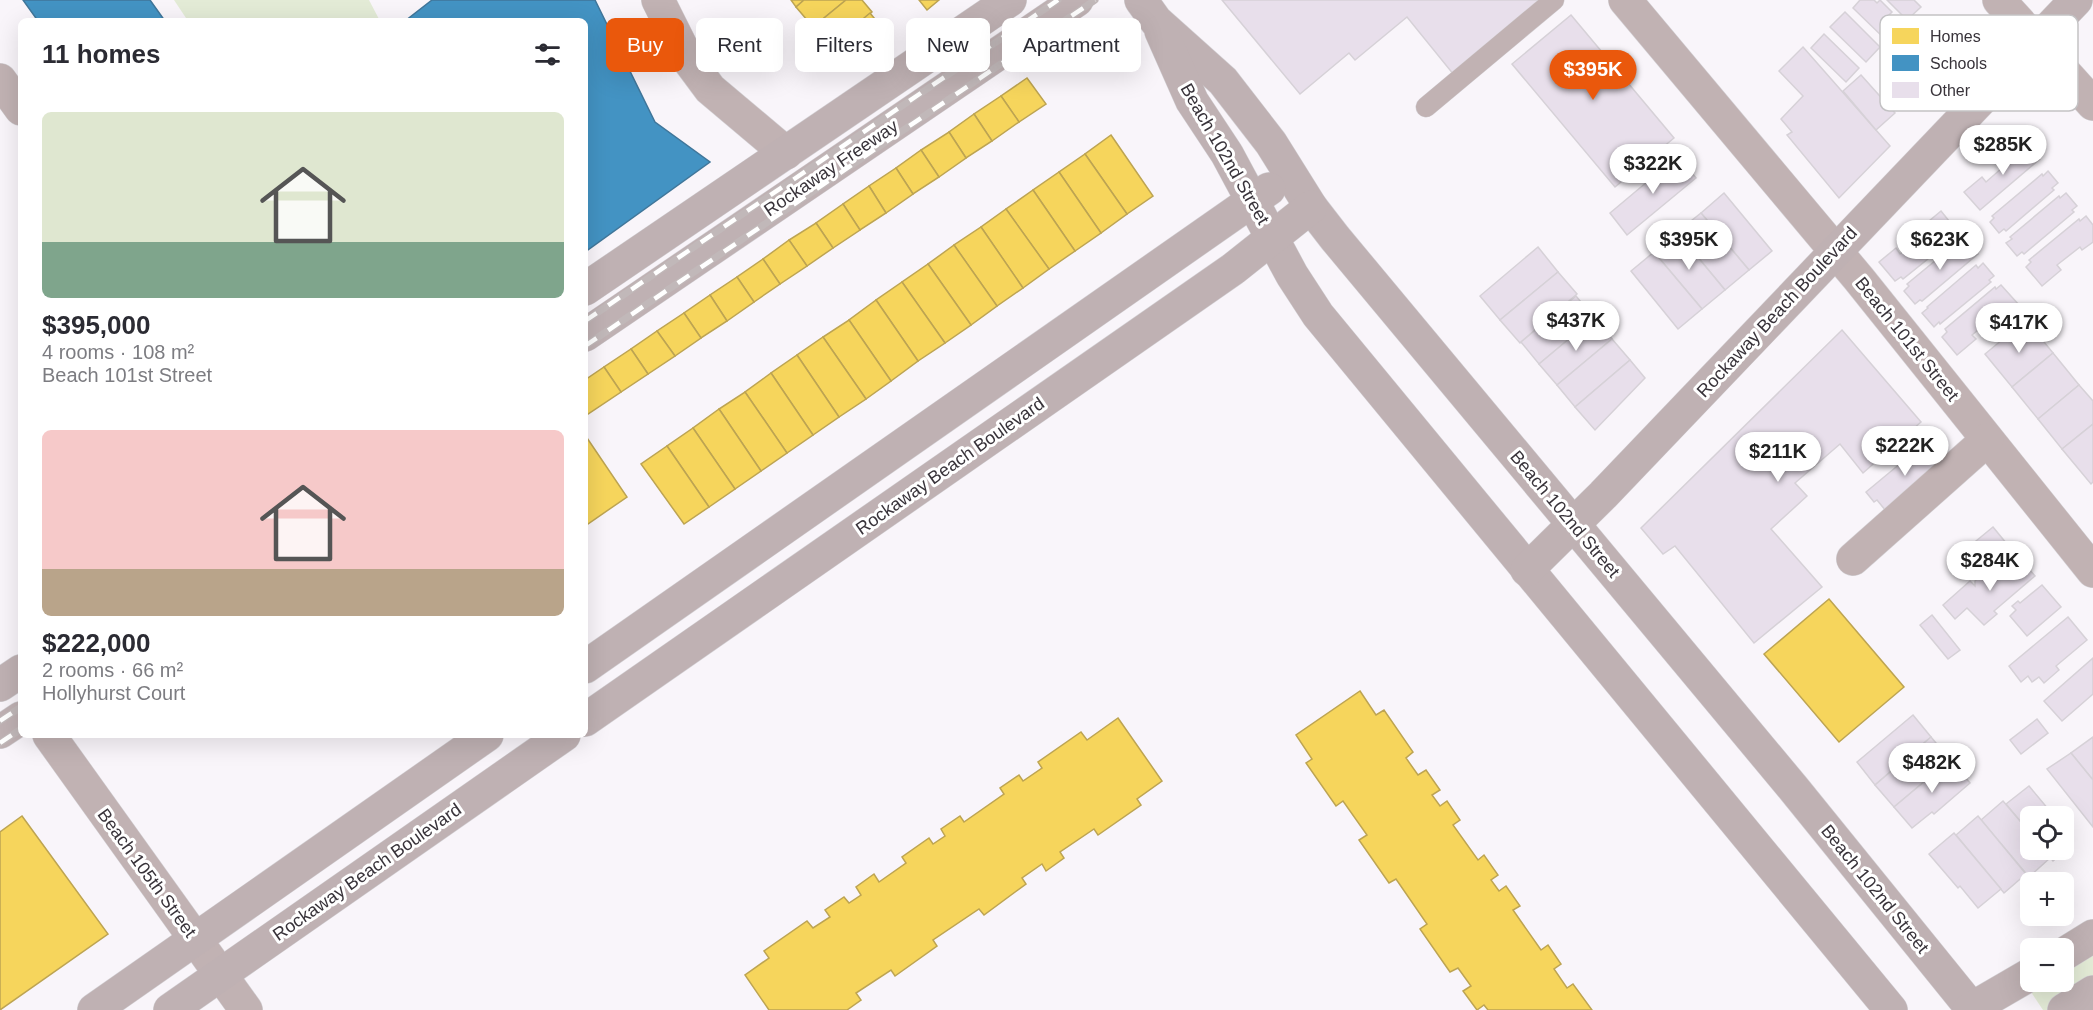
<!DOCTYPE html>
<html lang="en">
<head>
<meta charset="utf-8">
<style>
  :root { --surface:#fff; --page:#f2f2f3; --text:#2b2b33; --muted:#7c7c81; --accent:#ea580c }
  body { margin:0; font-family:Helvetica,sans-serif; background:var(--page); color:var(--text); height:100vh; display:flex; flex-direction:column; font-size:22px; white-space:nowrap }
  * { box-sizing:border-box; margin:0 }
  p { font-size:20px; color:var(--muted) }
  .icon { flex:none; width:33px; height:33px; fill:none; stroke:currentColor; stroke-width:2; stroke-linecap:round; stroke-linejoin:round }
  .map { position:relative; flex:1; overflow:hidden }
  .details { position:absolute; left:18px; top:18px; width:570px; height:720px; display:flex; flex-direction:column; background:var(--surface); border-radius:9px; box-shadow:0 6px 24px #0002 }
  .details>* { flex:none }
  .top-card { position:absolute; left:606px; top:18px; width:570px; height:54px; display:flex; gap:12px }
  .tools { position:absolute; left:2020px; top:806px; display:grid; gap:12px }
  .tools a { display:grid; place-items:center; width:54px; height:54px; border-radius:9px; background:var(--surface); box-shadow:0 6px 24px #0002; font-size:30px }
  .price { position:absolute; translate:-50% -51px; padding:0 14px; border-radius:21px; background:#fff; color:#222; font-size:20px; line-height:39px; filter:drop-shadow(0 2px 3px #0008) }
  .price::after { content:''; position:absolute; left:50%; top:36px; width:18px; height:14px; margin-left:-9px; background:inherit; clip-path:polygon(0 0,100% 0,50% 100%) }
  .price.selected { background:var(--accent); color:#fff }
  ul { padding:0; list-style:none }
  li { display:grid; align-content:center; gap:12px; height:318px; padding:0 24px }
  li span { display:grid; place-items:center; height:186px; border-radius:9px; color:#555 }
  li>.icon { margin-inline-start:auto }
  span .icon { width:108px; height:108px; fill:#fffc; stroke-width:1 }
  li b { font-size:26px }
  h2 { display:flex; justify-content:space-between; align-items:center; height:72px; padding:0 24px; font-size:26px }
  .pill { padding:0 21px; border-radius:9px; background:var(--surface); box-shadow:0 6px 24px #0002; font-size:21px; line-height:54px }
  .pill.selected { background:var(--accent); color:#fff }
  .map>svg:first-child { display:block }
  .green { fill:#e3ebd6 }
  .homes { fill:#f6d55c; stroke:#bda452; stroke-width:1.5 }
  .schools { fill:#4393c3; stroke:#40769a; stroke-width:1.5 }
  .building { fill:#e8dfeb; stroke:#d6d1d7; stroke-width:1.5 }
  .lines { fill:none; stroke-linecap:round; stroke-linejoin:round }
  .lane-casing { stroke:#d5d3d7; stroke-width:21 }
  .street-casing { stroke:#d5d3d7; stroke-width:34 }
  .secondary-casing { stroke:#d5d3d7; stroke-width:34 }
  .lane { stroke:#c1b2b3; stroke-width:20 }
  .street { stroke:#c1b2b3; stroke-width:33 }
  .secondary { stroke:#bfb1b3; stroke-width:33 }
  .rail-casing { stroke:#c1b8b9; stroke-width:7 }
  .rail { stroke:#fff; stroke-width:4.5; stroke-dasharray:14; stroke-linecap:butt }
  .labels { text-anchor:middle; stroke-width:6; stroke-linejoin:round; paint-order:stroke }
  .street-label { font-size:18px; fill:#38333a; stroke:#fff }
  .key { fill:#fff; stroke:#c3c2c4; stroke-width:1.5 }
  .key-label { font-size:16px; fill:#38333a }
</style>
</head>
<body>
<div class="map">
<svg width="2093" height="1010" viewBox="0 0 2093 1010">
  <rect width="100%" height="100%" fill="#f9f5fa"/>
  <g class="green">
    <polygon points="174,0 369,0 380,21 188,21"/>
    <polygon points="2093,948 2093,981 2048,1010 2043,1010 2029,989 2041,981 2064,981 2064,967"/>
  </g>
  <g class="homes">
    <polygon points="791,0 804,0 796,7"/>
    <polygon points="804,0 846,0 813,27 796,7"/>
    <polygon points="846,0 862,0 872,12 830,47 813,27"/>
    <polygon points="919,0 939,0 927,10"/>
    <polygon points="870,13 887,34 845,69 828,48"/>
    <polygon points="1027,78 1046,104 1019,122 1001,96"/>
    <polygon points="1001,96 1019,122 992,141 974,114"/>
    <polygon points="974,114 992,141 966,158 949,132"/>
    <polygon points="949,132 966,158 939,177 921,150"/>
    <polygon points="1111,135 1153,196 1127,214 1085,154"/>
    <polygon points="921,150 939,177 913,194 896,168"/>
    <polygon points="1085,154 1127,214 1101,233 1059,172"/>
    <polygon points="896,168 913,194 886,213 869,186"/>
    <polygon points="1059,172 1101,233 1075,251 1033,190"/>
    <polygon points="869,186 886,213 860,230 843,204"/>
    <polygon points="1033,190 1075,251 1049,269 1006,209"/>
    <polygon points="843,204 860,230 833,248 816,223"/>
    <polygon points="1006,209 1049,269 1023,288 981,227"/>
    <polygon points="816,223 833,248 807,266 789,240"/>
    <polygon points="981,227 1023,288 997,306 954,245"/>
    <polygon points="789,240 807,266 780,284 763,259"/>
    <polygon points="954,245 997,306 971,325 928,264"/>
    <polygon points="763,259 780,284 754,302 737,277"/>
    <polygon points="928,264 971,325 945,343 902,282"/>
    <polygon points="737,277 754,302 727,321 710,295"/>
    <polygon points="902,282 945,343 918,361 876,300"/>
    <polygon points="710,295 727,321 701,338 684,313"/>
    <polygon points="876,300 918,361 891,381 849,320"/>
    <polygon points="684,313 701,338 675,356 657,331"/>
    <polygon points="849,320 891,381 866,399 823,337"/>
    <polygon points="657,331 675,356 648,374 631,349"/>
    <polygon points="823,337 866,399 839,417 797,355"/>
    <polygon points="631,349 648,374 621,392 604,367"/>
    <polygon points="797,355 839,417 813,435 771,373"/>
    <polygon points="604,367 621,392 585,416 585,380"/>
    <polygon points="771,373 813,435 787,453 745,392"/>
    <polygon points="745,392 787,453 761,471 719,409"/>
    <polygon points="719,409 761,471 735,489 693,428"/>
    <polygon points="693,428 735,489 709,507 667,446"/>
    <polygon points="585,435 627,497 585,526"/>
    <polygon points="667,446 709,507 684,524 641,464"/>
    <polygon points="1829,599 1904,687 1839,742 1764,654"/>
    <polygon points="1360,691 1376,715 1384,710 1413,752 1406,758 1418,775 1426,770 1440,790 1432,795 1440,806 1447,801 1460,820 1453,825 1478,860 1484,855 1498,875 1491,880 1499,891 1506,886 1520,906 1513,910 1541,950 1548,945 1561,964 1554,969 1567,988 1573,984 1592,1010 1488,1010 1484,1005 1477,1010 1463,991 1471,986 1458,968 1450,972 1420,929 1427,924 1396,879 1389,883 1359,840 1367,835 1343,801 1336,806 1306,763 1312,759 1296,735"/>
    <polygon points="1118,718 1162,781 1137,799 1141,805 1098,835 1094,829 1060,852 1064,858 1046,871 1042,864 1022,878 1026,884 984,915 979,909 933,940 937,946 895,976 891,970 856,993 861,1000 847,1010 769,1010 745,975 769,958 764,951 807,921 813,928 830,917 825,910 844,897 849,903 861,895 856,887 874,874 879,882 906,863 902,857 929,838 933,844 945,836 941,829 960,816 964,822 1004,794 1000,788 1019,775 1023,781 1042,768 1038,762 1081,732 1087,740"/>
    <polygon points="22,816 108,934 0,1010 0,832"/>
  </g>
  <g class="schools">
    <polygon points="23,0 150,0 165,21 38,21"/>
    <polygon points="432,0 595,0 655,122 710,162 585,252 585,21 405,21"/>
  </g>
  <g class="building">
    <polygon points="1222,0 1544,0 1454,75 1407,17 1355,60 1349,53 1300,94"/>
    <polygon points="1860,0 1874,0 1877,3 1880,0 1892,12 1889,15 1901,27 1887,41 1853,8"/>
    <polygon points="1887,0 1914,0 1921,7 1907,20"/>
    <polygon points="1845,12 1880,47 1866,62 1830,27"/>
    <polygon points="1571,15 1674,138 1615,187 1512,64"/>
    <polygon points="1824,34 1859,68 1846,82 1811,48"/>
    <polygon points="1803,47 1890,146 1839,198 1787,135 1792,132 1781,119 1803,96 1779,71"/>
    <polygon points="1861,75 1895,113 1876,130 1843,91"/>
    <polygon points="2025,141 2040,159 1980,210 1964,192 1982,177 1986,182 2010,161 2006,157"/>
    <polygon points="1678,156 1696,178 1627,235 1610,213"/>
    <polygon points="2048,171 2058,183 2052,188 2054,190 2006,231 2004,229 1999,233 1990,222 1994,218 1992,216 2042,174 2043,176"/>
    <polygon points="1724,193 1772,251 1749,270 1701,213"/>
    <polygon points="2066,193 2077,206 2072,210 2074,212 2024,254 2022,252 2017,256 2006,243 2012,239 2010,237 2059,196 2060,198"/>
    <polygon points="1941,211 1957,231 1952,235 1954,238 1903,279 1901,277 1895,281 1879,262 1896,248 1900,254 1928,232 1923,226"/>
    <polygon points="1701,213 1749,270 1725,290 1677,232"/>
    <polygon points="2086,216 2093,225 2093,242 2082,250 2080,247 2057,265 2061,270 2042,286 2026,267 2031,262 2029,260 2079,219 2080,221"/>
    <polygon points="1677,232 1725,290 1702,309 1654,252"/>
    <polygon points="1964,237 1978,254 1922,301 1920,300 1915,304 1904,291 1909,286 1907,284"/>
    <polygon points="1538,247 1558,272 1500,320 1480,296"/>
    <polygon points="1654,252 1702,309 1678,329 1631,271"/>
    <polygon points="1983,263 1994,276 1989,280 1991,282 1940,324 1939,322 1934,327 1922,313 1928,308 1927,307 1976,265 1978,268"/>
    <polygon points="1558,272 1577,294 1520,343 1500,320"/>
    <polygon points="2001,285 2019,305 2001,320 1997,314 1972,335 1976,339 1957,355 1942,337 1947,332 1945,329 1995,287 1996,289"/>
    <polygon points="1576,296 1594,318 1539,364 1521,342"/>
    <polygon points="1594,318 1612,339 1557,385 1539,364"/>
    <polygon points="2026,320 2053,353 2012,387 1985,354"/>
    <polygon points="1842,330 1921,422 1863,473 1840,444 1795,483 1807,496 1771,529 1822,587 1754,643 1675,546 1663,554 1641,528"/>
    <polygon points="1612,339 1630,360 1575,407 1557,385"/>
    <polygon points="2053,353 2079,385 2038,419 2012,387"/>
    <polygon points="1630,360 1645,378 1595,430 1575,407"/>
    <polygon points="2079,385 2093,401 2093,424 2062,449 2038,419"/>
    <polygon points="2093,424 2093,482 2091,484 2062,449"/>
    <polygon points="1925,443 1943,465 1886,511 1877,500 1874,502 1866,492"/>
    <polygon points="1993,527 2011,549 1982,574 1978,568 1973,573 1968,567 1958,576 1948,564"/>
    <polygon points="2018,556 2035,576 1994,611 1997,614 1984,625 1967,608 1955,619 1943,605 1970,581 1975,586 1975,581 1981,575 1987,575 1991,580"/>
    <polygon points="2042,585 2061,607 2027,636 2010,616 2016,610 2012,606 2018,601 2020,603"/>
    <polygon points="1932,615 1960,650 1948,659 1920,625"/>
    <polygon points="2068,617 2087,640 2056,666 2059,670 2044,683 2039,677 2032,682 2028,676 2021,682 2009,666"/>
    <polygon points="2093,658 2093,694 2062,721 2044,701"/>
    <polygon points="1913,715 1931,737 1875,785 1857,762"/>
    <polygon points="2037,719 2048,733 2021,754 2010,740"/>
    <polygon points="1931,737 1950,760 1894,807 1875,785"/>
    <polygon points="2093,737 2093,780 2071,753"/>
    <polygon points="2071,753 2093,780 2093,827 2047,769"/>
    <polygon points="1950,760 1970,783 1934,814 1932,812 1912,828 1894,807"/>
    <polygon points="2029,786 2054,816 2031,816 2031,834 2006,804"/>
    <polygon points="2003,801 2031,834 2031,849 2043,849 2050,858 2029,877 1981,820"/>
    <polygon points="1978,816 2026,874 2004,893 1956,835"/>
    <polygon points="1954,833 2001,889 1978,908 1960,886 1958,888 1929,854"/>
    <polygon points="2064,834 2073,844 2053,861 2043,849 2064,849"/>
  </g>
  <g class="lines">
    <defs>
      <polyline id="lane" points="1426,107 1554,0"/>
      <g id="street">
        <polyline points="658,0 687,58 710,89 786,153"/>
        <polyline points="1625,0 1859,279 2093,571"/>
        <polyline points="1999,0 2093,104"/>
        <polyline points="0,80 21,109"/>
        <polyline points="1853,559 1987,440"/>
        <polyline points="49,735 246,1010"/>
      </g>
      <g id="secondary">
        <polyline points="1141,0 1156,21 1223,81 1271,143 1311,207 1335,238 1794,789 1973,1010"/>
        <polyline points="1161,31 1192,101 1227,154 1292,275 1318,315 1891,1010"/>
        <polyline points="585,289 1010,0"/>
        <polyline points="585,335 1077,0"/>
        <polyline points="1527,570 1603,495 2076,0"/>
        <polyline points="585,667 1269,189"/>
        <polyline points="0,685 21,671"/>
        <polyline points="585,720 1233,269 1311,207"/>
        <polyline points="0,732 21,718"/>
        <polyline points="2064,954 2093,936"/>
        <polyline points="94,1010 487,735"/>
        <polyline points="170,1010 564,735"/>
        <polyline points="1969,1010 2031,974"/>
        <polyline points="2064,1010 2093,992"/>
      </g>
    </defs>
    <use href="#lane" class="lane-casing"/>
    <use href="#street" class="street-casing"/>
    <use href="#secondary" class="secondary-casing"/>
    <use href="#lane" class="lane"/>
    <use href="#street" class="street"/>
    <use href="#secondary" class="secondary"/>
    <defs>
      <g id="rail">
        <polyline points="585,321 1058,0"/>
        <polyline points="585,346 1095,0"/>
        <polyline points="0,721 21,707"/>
        <polyline points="0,743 21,729"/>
      </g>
    </defs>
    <use href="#rail" class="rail-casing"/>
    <use href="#rail" class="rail"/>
  </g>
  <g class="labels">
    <g class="street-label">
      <text transform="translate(1225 154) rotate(60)" y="6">Beach 102nd Street</text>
      <text transform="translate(831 168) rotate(-34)" y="6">Rockaway Freeway</text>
      <text transform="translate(1777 312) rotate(-47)" y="6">Rockaway Beach Boulevard</text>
      <text transform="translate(1907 339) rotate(51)" y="6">Beach 101st Street</text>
      <text transform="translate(950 466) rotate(-35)" y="6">Rockaway Beach Boulevard</text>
      <text transform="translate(1565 514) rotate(50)" y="6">Beach 102nd Street</text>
      <text transform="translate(367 872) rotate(-35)" y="6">Rockaway Beach Boulevard</text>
      <text transform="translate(147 873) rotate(54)" y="6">Beach 105th Street</text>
      <text transform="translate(1875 889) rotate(51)" y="6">Beach 102nd Street</text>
    </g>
  </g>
  <rect x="1880" y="15" width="198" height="96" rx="9" class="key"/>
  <rect x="1892" y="28" width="27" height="16" fill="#f6d55c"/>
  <rect x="1892" y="55" width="27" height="16" fill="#4393c3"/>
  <rect x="1892" y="82" width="27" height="16" fill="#e8dfeb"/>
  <g class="key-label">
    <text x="1930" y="42">Homes</text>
    <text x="1930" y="69">Schools</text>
    <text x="1930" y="96">Other</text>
  </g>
</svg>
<div class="tools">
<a><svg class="icon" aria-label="locate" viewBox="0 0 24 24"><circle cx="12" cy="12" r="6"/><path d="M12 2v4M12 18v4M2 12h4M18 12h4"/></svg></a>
<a>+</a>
<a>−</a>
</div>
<b class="price selected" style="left:1593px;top:101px">$395K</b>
<b class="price" style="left:2003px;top:176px">$285K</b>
<b class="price" style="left:1653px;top:195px">$322K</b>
<b class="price" style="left:1689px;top:271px">$395K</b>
<b class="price" style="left:1940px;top:271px">$623K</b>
<b class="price" style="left:1576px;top:352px">$437K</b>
<b class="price" style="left:2019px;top:354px">$417K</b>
<b class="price" style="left:1905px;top:477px">$222K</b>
<b class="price" style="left:1778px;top:483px">$211K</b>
<b class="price" style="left:1990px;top:592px">$284K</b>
<b class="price" style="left:1932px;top:794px">$482K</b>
<div class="top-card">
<a class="pill selected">Buy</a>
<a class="pill">Rent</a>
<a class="pill">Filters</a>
<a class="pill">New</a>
<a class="pill">Apartment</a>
</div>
<section class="details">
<h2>11 homes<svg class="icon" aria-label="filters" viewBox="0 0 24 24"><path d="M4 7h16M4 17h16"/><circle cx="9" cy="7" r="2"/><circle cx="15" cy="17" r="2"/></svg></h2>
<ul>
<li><span style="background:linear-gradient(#dfe7d0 70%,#7fa58c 0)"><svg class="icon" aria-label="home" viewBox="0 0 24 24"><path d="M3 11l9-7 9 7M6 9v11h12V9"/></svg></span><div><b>$395,000</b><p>4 rooms · 108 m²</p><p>Beach 101st Street</p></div></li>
<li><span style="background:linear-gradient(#f6c9c9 75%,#b9a48a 0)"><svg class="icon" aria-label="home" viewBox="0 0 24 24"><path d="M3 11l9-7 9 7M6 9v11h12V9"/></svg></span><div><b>$222,000</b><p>2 rooms · 66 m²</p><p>Hollyhurst Court</p></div></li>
</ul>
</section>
</div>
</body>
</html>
